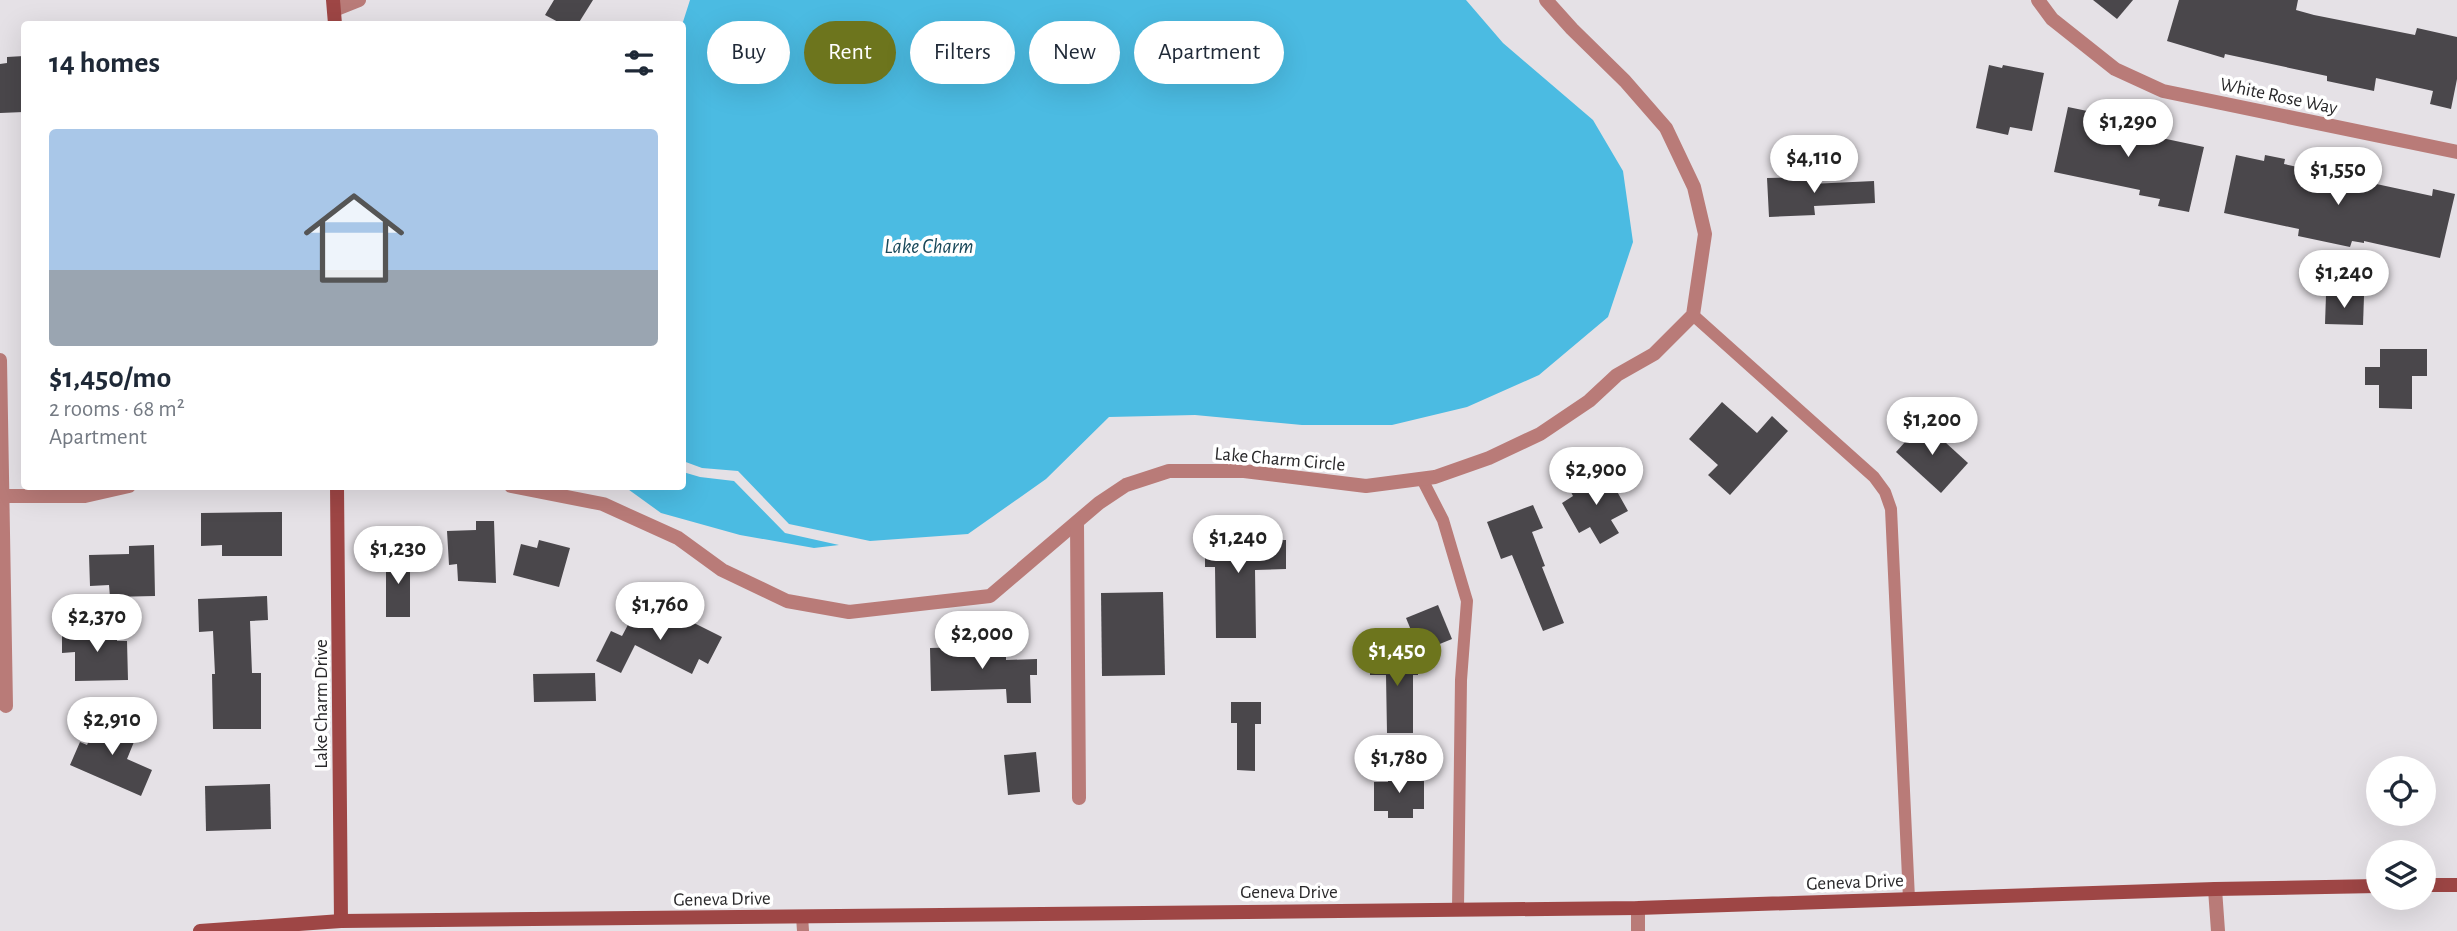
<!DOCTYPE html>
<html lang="en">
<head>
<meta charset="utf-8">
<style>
  :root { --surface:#fff; --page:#f2f2f3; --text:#1f2937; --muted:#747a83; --accent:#6d751d }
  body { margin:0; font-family:"Alegreya Sans",sans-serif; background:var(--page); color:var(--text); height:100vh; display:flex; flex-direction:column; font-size:26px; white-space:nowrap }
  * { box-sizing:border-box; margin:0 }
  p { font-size:23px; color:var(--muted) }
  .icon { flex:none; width:38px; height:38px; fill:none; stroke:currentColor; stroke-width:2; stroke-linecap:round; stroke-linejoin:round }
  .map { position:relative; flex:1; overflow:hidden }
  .drawer { position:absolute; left:21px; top:21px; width:665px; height:469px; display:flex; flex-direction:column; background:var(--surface); border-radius:7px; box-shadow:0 7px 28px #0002 }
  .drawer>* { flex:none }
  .banner { position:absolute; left:707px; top:21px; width:665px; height:63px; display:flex; gap:14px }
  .buttons { position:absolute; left:2366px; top:756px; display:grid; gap:14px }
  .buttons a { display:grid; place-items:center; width:70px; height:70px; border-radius:50%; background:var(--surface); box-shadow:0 7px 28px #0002; font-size:35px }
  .price { position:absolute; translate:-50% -60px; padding:0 16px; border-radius:24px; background:#fff; color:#222; font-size:23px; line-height:46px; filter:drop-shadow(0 2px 4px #0008) }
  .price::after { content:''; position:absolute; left:50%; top:42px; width:21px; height:16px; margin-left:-10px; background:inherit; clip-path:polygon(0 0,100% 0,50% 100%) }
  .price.active { background:var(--accent); color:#fff }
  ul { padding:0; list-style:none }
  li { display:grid; align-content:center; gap:14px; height:371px; padding:0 28px }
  li span { display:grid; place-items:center; height:217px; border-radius:7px; color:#555 }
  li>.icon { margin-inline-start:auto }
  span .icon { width:126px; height:126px; fill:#fffc; stroke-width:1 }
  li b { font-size:30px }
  h2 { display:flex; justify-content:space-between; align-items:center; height:84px; padding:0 28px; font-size:30px }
  .pill { padding:0 24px; border-radius:32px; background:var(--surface); box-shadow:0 7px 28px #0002; font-size:24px; line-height:63px }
  .pill.active { background:var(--accent); color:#fff }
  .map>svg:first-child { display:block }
  .water { fill:#4bbbe2 }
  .building { fill:#4a474b }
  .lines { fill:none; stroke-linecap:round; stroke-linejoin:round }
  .lane { stroke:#b97b78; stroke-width:12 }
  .street { stroke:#b97b78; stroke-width:14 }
  .secondary { stroke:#9e4645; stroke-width:14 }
  .labels { text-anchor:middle; stroke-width:7; stroke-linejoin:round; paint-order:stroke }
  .street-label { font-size:19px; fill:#29282a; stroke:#fff }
  .water-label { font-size:21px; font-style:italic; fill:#1a495a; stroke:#fff }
</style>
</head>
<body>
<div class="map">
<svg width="2457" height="931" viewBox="0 0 2457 931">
  <rect width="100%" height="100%" fill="#e5e1e6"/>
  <g class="water">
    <polygon points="690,0 1466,0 1503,43 1593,120 1623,171 1633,242 1608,317 1539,375 1467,407 1392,425 1302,425 1195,415 1109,417 1046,479 968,534 870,541 789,524 738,471 702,468 683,461 682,25"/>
    <polygon points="683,472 700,477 734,481 785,533 839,545 814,548 740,535 661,513 625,487 682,486"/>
  </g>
  <g class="building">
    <polygon points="554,0 593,0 578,24 562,24 545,15"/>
    <polygon points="2093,0 2133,0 2117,19"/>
    <polygon points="2179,0 2298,0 2296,10 2314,15 2415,35 2417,28 2457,37 2457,79 2451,109 2430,104 2433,91 2376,78 2374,91 2327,81 2327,76 2225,54 2224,58 2167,41"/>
    <polygon points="24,56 24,112 0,113 0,64 7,63 7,57"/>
    <polygon points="1989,65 2002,68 2003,65 2044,73 2032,131 2010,127 2008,135 1976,128"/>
    <polygon points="2068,107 2126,119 2124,130 2204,147 2189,212 2158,206 2160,199 2139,195 2140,190 2054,172"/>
    <polygon points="2236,155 2264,161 2265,155 2285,159 2284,164 2432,196 2433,189 2455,194 2440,258 2364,241 2364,243 2352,241 2350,247 2298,236 2299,229 2224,213"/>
    <polygon points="1810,177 1810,184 1874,181 1875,203 1814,206 1815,215 1769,217 1767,178"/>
    <polygon points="2326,295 2364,296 2363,325 2325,324"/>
    <polygon points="2380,349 2427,349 2427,376 2412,376 2412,409 2379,408 2379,385 2365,385 2365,367 2380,367"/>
    <polygon points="1722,402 1757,433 1772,416 1788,431 1730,495 1708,475 1718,465 1689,439"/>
    <polygon points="1923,422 1968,463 1941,493 1896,452"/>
    <polygon points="1605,470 1628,511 1611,520 1619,533 1600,544 1590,527 1579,533 1562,503 1573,496 1570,490"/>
    <polygon points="1533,505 1543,528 1532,532 1545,566 1542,567 1564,623 1543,631 1512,555 1501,559 1487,522"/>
    <polygon points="282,512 282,556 222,556 222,545 201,546 201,513"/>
    <polygon points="476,521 494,521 496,583 458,581 457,564 449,565 447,531 476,530"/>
    <polygon points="1205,522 1248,522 1248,541 1286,540 1286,569 1255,570 1256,638 1216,638 1215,567 1205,567"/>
    <polygon points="539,540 570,548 559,587 513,575 521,544 537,548"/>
    <polygon points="154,545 155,596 110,597 109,585 90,586 89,555 129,554 129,546"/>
    <polygon points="410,555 410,617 386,617 386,556"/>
    <polygon points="1163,592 1165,675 1102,676 1101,593"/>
    <polygon points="267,596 268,620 250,621 252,673 261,673 261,729 213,729 212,674 215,674 213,631 199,632 198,599"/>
    <polygon points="1438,605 1452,639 1420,652 1406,618"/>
    <polygon points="638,606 678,626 682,617 722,637 708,664 699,659 692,674 635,645 621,673 596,661 611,631 622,636"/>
    <polygon points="117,629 117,641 127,641 128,680 75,681 75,652 62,653 62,630"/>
    <polygon points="1006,646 1006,660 1037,659 1037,675 1030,675 1031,703 1007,703 1006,689 931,691 930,648"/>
    <polygon points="1370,653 1418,653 1418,675 1413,675 1413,733 1387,733 1386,675 1370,675"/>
    <polygon points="595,673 596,701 534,702 533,674"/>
    <polygon points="1231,702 1261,702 1261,724 1255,724 1255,771 1237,770 1237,723 1231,723"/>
    <polygon points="100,716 138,732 127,759 152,770 141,796 70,765 80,742 87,745"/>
    <polygon points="1036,752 1040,792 1008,795 1004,755"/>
    <polygon points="1388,771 1412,771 1412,781 1424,781 1424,809 1413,809 1413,818 1388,818 1388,811 1374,811 1374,782 1388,782"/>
    <polygon points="270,784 271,829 206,831 205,786"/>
  </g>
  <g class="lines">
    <g class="lane">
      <polyline points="1693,315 1874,477 1885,492 1891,509 1909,899"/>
      <polyline points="1422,479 1443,520 1467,601 1461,680 1458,909"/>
      <polyline points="802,916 803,931"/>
    </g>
    <g class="street">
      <polyline points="2038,0 2052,19 2115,69 2163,91 2457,152"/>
      <polyline points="334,10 359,0"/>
      <polyline points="0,360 6,706"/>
      <polyline points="511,486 603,504 678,538 722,570 787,601 849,612 990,596 1099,503 1126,485 1169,471 1244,471 1366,486 1435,477 1489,458 1540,434 1589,401 1617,375 1654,354 1693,315 1705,234 1694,187 1666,128 1625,81 1572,29 1546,0"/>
      <polyline points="2,496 85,496 129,486"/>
      <polyline points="1077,523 1079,798"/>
      <polyline points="2215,889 2218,931"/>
      <polyline points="1638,908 1638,931"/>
    </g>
    <g class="secondary">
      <polyline points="333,0 335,24"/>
      <polyline points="337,486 341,921"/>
      <polyline points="2424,885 2457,885"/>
      <polyline points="200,931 341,921 1638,908 2215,889 2378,886"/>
    </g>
  </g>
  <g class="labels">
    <g class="street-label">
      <text transform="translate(2279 95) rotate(12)" y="7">White Rose Way</text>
      <text transform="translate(1280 458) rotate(5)" y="7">Lake Charm Circle</text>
      <text transform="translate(320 704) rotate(-90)" y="7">Lake Charm Drive</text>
      <text transform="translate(1855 881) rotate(-2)" y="7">Geneva Drive</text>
      <text x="1289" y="898">Geneva Drive</text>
      <text transform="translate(722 898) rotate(-1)" y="7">Geneva Drive</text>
    </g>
    <g class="water-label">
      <text x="929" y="253">Lake Charm</text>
    </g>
  </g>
</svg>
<div class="buttons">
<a><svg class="icon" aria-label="locate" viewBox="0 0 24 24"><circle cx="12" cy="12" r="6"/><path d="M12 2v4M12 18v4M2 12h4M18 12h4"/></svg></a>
<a><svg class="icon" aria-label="layers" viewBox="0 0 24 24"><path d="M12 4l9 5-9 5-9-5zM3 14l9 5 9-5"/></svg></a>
</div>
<b class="price" style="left:2128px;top:159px">$1,290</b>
<b class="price" style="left:1814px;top:195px">$4,110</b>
<b class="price" style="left:2338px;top:207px">$1,550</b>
<b class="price" style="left:2344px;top:310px">$1,240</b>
<b class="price" style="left:1932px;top:457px">$1,200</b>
<b class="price" style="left:1596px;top:507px">$2,900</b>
<b class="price" style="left:1238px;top:575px">$1,240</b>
<b class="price" style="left:398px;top:586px">$1,230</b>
<b class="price" style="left:660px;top:642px">$1,760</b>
<b class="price" style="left:97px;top:654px">$2,370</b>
<b class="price" style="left:982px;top:671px">$2,000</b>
<b class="price active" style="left:1397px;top:688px">$1,450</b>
<b class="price" style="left:112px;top:757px">$2,910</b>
<b class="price" style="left:1399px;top:795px">$1,780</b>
<div class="banner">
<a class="pill">Buy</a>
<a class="pill active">Rent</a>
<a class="pill">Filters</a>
<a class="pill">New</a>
<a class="pill">Apartment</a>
</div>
<section class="drawer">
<h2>14 homes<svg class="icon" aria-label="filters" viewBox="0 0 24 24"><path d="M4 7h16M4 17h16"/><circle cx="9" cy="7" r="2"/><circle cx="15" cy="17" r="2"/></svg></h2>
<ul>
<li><span style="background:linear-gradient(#a9c7e8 65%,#9aa5b1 0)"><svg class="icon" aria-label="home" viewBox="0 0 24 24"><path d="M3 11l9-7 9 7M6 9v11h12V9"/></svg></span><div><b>$1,450/mo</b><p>2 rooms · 68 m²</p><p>Apartment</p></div></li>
</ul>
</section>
</div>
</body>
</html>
